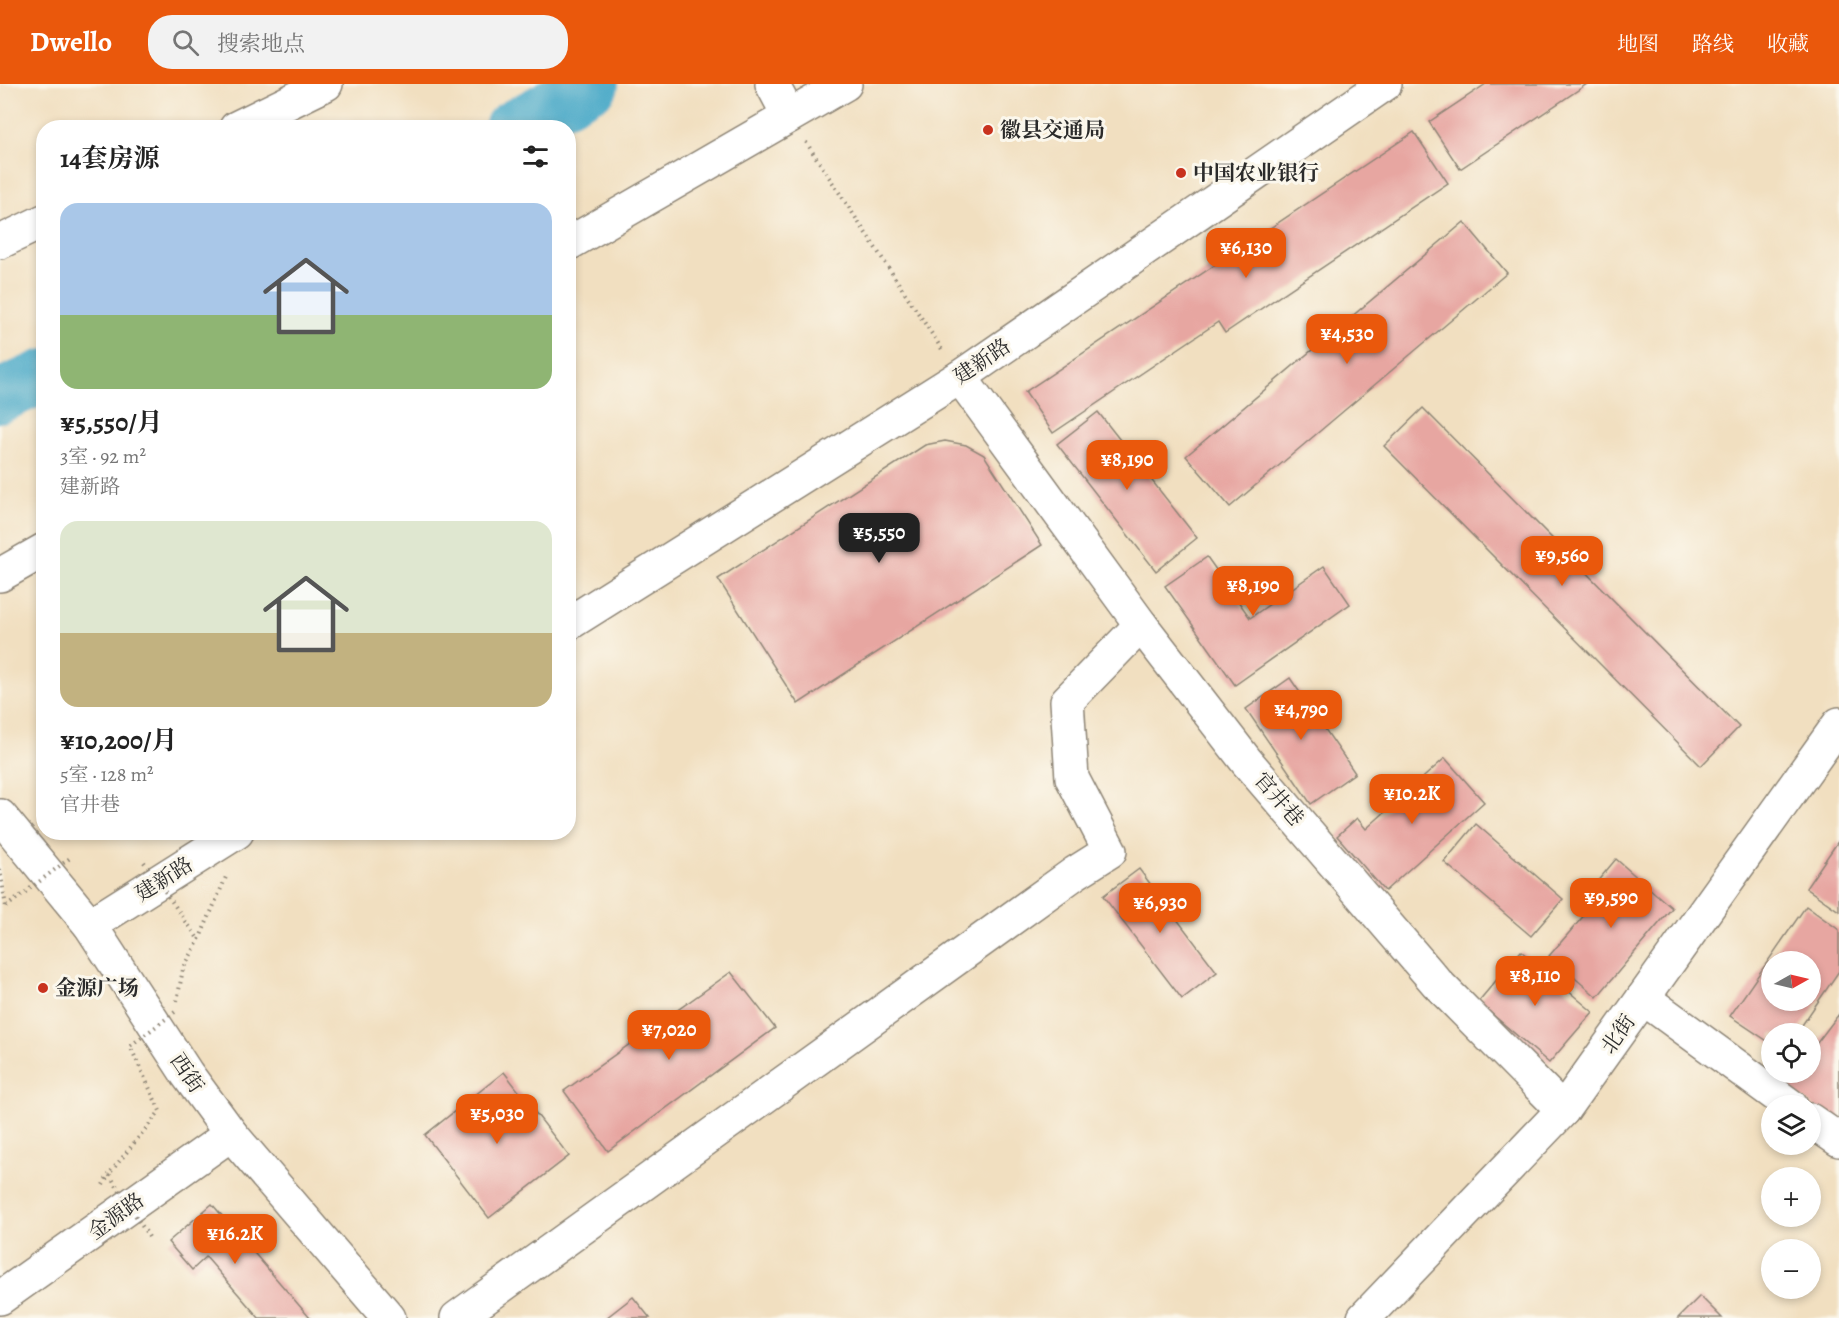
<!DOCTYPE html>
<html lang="zh">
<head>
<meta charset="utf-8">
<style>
  :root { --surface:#fff; --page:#f2f2f2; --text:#222; --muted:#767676; --accent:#ea580c }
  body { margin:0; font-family:Alegreya,"Noto Serif SC",serif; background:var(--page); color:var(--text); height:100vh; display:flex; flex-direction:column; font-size:22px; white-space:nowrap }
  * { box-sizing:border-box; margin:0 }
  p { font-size:20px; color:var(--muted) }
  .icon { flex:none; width:33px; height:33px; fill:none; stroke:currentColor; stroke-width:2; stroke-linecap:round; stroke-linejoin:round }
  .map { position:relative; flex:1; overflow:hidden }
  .side { position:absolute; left:36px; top:36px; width:540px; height:720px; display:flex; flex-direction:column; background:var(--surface); border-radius:24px; box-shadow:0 3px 9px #0003 }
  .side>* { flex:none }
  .needle { width:39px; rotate:82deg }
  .tools { position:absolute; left:1761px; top:867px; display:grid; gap:12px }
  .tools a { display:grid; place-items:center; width:60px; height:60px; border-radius:50%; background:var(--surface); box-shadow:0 3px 9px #0003; font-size:30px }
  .price { position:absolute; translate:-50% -51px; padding:0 14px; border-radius:12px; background:var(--accent); color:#fff; font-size:20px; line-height:39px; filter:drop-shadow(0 2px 3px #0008) }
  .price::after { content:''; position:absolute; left:50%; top:36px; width:18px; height:14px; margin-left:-9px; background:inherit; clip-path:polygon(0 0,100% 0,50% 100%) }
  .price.selected { background:#222; color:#fff }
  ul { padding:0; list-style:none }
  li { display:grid; align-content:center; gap:12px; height:318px; padding:0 24px }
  li span { display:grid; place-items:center; height:186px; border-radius:18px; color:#555 }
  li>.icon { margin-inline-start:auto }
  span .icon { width:108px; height:108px; fill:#fffc; stroke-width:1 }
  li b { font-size:26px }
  h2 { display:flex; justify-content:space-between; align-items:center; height:72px; padding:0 24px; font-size:26px }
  header { display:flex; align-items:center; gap:36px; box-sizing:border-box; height:84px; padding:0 30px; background:var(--accent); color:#fff }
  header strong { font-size:28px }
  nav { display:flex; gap:33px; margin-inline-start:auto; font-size:21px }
  .search { width:420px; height:54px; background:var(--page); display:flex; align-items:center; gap:15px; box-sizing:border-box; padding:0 21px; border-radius:24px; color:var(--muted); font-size:22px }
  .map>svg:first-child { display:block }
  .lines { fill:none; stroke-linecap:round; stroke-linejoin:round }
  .river { stroke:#47a8c7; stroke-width:54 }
  .building { fill:#e7a6a1; fill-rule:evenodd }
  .minor-casing { stroke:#8e8576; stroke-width:36 }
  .major-casing { stroke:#8e8576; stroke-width:36 }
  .path { stroke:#8e8576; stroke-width:4; stroke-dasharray:1.5 4.5; stroke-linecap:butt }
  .minor { stroke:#fff; stroke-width:33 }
  .major { stroke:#fff; stroke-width:33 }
  .path-bridge { stroke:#8e8576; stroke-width:4; stroke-dasharray:1.5 4.5; stroke-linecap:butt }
  .poi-dot { fill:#c8321e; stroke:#fbf7ec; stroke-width:2 }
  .labels { text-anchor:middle; stroke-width:6; stroke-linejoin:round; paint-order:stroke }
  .poi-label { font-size:21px; font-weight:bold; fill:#2b2b2b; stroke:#fbf7ec; text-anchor:start }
  .street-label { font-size:21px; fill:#2b2b2b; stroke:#fbf7ec }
</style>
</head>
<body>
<header>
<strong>Dwello</strong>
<div class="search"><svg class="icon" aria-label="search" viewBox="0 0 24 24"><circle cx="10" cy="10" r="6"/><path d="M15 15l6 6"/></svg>搜索地点</div>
<nav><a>地图</a><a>路线</a><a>收藏</a></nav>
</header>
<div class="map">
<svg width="1839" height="1234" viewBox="0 0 1839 1234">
  <rect width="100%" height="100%" fill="#fbf7ec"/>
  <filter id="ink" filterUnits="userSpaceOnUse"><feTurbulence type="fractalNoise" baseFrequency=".0167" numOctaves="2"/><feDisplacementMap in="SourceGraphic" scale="12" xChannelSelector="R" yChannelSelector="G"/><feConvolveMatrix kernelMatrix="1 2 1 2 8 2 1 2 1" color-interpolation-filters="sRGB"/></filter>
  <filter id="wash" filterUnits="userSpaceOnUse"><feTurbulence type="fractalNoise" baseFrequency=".008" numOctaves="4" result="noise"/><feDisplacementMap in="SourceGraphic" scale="24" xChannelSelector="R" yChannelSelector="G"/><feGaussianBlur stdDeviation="1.35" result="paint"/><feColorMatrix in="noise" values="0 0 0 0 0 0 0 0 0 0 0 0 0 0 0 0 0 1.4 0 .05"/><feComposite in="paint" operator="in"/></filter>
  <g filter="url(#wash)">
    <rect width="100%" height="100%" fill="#f1dfc0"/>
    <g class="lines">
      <g class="river">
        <polyline points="511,44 592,0"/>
        <polyline points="0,312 44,292"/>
      </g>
    </g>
    <g id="blocks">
      <g class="building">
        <polygon points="1486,0 1587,0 1460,85 1429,38"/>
        <polygon points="1414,48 1448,99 1225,249 1218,238 1053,349 1025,308"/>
        <polygon points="1464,138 1507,189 1230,423 1186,372"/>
        <polygon points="1423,324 1739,643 1701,682 1384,362"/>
        <polygon points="1098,328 1197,454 1156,487 1057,360"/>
        <polygon points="945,357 966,361 984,371 1042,461 798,620 718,495 925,361"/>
        <polygon points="1207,473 1250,534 1324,482 1350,520 1235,601 1165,502"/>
        <polygon points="1290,594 1355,689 1311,720 1246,625"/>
        <polygon points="1445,674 1484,718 1385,807 1337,752 1357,734 1366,745"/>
        <polygon points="1476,740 1563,815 1531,852 1444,778"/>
        <polygon points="1839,756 1839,827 1806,804"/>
        <polygon points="1616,775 1672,824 1597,913 1549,872 1600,813 1591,805"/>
        <polygon points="1139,785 1217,888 1182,915 1103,812"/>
        <path d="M1806,822L1839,846V887L1796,950H1772V960L1730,932ZM1772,878H1810V916H1772Z"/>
        <polygon points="1521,867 1593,928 1549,979 1478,918"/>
        <polygon points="731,888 775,944 608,1067 564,1007"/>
        <polygon points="1839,930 1839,1042 1785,1001 1795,988 1810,988 1810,968"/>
        <polygon points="504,988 569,1072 489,1134 425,1051"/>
        <polygon points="212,1120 310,1234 259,1234 206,1173 192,1186 168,1158"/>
        <polygon points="1700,1212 1722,1234 1678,1234"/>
        <polygon points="633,1213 650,1234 606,1234"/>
      </g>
    </g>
  </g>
  <g filter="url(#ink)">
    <use href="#blocks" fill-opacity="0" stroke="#8e8576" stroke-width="1.5"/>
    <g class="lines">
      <defs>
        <g id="minor">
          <polyline points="772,0 789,32"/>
          <polyline points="236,44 326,0"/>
          <polyline points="0,158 44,137"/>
          <polyline points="568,160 845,0"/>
          <polyline points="960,293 1141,541 1247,678 1437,899 1563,1026"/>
          <polyline points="0,491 44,466"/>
          <polyline points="1643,914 1791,1022"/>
          <polyline points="1810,1036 1839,1056"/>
          <polyline points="0,1214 231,1050"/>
          <polyline points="457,1234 1075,789 1110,767 1072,694 1067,617 1141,541"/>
          <polyline points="1364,1234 1563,1026 1839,640"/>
        </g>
        <g id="major">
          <polyline points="568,540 960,293 1385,0"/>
          <polyline points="0,732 90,841 187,990 231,1050 389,1234"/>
          <polyline points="90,841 237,748"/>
        </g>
      </defs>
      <use href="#minor" class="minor-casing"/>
      <use href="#major" class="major-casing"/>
      <g class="path">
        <polyline points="806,58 943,267"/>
        <polyline points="0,785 6,823"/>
        <polyline points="177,917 183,885 199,856 226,793"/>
        <polyline points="103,1101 109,1090"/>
      </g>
      <use href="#minor" class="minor"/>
      <use href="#major" class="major"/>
      <g class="path-bridge">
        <polyline points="144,778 199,856"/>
        <polyline points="6,823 70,774"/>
        <polyline points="149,1153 109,1090 160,1027 130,962 175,928"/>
      </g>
    </g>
  </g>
  <g class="poi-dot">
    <circle cx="988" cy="46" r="6"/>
    <circle cx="1181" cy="89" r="6"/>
    <circle cx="43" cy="904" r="6"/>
  </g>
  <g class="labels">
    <g class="poi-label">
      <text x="1000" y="53">徽县交通局</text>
      <text x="1193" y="96">中国农业银行</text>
      <text x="55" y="911">金源广场</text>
    </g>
    <g class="street-label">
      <text transform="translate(982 277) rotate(-34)" y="7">建新路</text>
      <text transform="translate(1279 715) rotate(49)" y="7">官井巷</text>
      <text transform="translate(164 795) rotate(-32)" y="7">建新路</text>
      <text transform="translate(1618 950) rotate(-55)" y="7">北街</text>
      <text transform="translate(187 989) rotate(56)" y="7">西街</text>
      <text transform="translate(116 1132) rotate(-36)" y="7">金源路</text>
    </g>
  </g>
</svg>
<div class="tools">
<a><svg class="needle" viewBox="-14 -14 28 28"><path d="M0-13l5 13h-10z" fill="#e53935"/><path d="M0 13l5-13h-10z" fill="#767676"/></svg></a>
<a><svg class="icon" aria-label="locate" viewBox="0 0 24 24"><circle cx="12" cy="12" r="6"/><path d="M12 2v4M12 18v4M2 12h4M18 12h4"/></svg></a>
<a><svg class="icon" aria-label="layers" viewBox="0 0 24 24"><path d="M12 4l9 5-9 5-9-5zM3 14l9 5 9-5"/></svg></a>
<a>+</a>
<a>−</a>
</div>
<b class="price" style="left:1246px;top:195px">¥6,130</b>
<b class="price" style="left:1347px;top:281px">¥4,530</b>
<b class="price" style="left:1127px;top:407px">¥8,190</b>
<b class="price selected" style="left:879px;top:480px">¥5,550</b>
<b class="price" style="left:1562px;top:503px">¥9,560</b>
<b class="price" style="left:1253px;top:533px">¥8,190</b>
<b class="price" style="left:1301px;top:657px">¥4,790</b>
<b class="price" style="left:1412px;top:741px">¥10.2K</b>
<b class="price" style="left:1611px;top:845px">¥9,590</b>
<b class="price" style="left:1160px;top:850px">¥6,930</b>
<b class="price" style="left:1535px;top:923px">¥8,110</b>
<b class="price" style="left:669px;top:977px">¥7,020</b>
<b class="price" style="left:497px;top:1061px">¥5,030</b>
<b class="price" style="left:235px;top:1181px">¥16.2K</b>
<section class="side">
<h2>14套房源<svg class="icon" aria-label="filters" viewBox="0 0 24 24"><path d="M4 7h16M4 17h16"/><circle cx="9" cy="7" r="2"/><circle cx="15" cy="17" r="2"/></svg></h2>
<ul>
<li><span style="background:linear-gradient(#a9c7e8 60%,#8fb573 0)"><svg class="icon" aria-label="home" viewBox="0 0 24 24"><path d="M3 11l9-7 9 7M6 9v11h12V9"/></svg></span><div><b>¥5,550/月</b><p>3室 · 92 m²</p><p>建新路</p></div></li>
<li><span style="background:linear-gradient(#dfe7d0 60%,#c2b280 0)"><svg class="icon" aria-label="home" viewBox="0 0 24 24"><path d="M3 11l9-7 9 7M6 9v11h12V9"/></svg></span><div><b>¥10,200/月</b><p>5室 · 128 m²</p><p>官井巷</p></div></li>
</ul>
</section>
</div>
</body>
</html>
